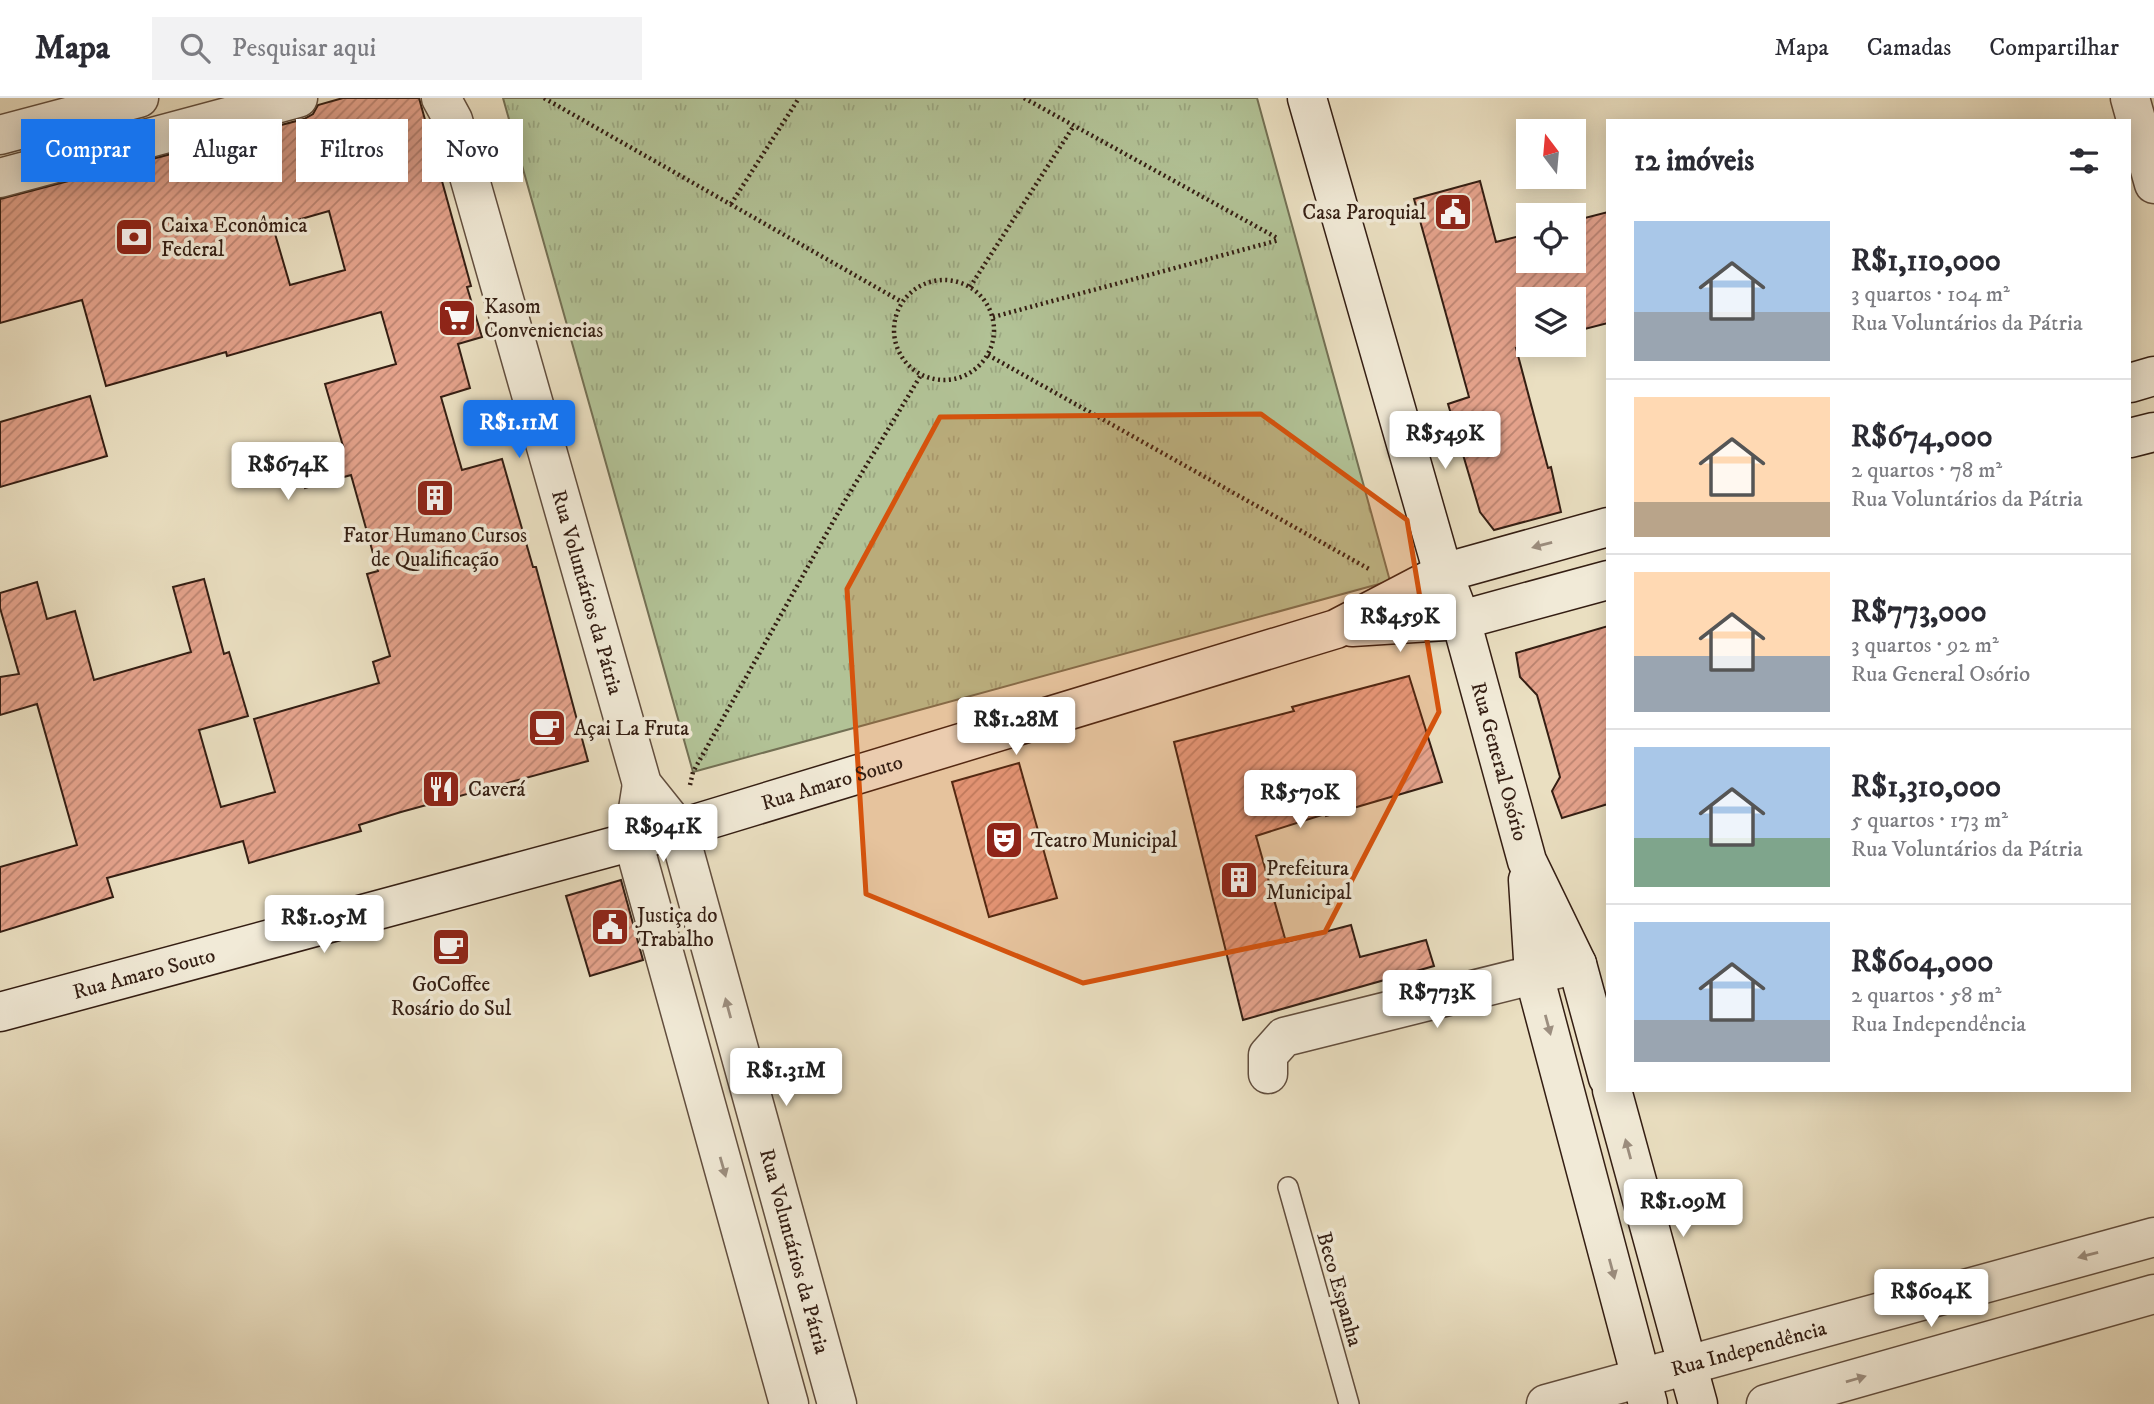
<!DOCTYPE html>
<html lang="pt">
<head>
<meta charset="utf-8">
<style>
  :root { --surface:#fff; --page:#f2f2f3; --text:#2b2b33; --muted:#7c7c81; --line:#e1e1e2; --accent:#1a73e8 }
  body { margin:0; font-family:"IM FELL DW Pica",serif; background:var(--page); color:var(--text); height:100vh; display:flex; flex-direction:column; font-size:26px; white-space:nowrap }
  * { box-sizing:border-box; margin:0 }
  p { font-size:23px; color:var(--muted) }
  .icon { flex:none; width:38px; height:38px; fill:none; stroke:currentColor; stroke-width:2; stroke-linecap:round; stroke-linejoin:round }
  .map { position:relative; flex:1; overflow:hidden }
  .panel { position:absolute; left:1606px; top:21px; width:525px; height:973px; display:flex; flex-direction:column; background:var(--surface); border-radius:0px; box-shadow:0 4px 18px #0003 }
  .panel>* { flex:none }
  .banner { position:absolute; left:21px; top:21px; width:665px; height:63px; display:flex; gap:14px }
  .needle { width:46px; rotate:344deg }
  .buttons { position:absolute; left:1516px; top:21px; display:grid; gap:14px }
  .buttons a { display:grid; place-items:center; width:70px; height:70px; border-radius:0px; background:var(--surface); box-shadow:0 4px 18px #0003; font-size:35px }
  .price { position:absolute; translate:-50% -60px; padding:0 16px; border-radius:7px; background:#fff; color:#222; font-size:23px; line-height:46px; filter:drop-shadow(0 2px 4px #0008) }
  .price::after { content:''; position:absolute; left:50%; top:42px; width:21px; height:16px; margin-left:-10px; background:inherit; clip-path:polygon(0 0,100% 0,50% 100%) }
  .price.active { background:var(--accent); color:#fff }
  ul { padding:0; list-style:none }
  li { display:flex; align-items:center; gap:21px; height:175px; padding:0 28px }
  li+li { border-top:2px solid var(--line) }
  li span { display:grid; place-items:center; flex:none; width:196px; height:140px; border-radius:0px; color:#555 }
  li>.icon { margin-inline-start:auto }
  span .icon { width:84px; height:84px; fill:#fffc; stroke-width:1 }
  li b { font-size:30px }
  h2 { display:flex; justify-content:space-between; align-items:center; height:84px; padding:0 28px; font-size:30px }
  .chip { padding:0 24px; border-radius:0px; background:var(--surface); box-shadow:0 4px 18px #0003; font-size:24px; line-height:63px }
  .chip.active { background:var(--accent); color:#fff }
  header { display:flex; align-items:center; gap:42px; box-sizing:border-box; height:98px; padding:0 35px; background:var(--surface); border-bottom:2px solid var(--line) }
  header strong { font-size:33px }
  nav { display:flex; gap:38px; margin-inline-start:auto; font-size:24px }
  .search { width:490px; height:63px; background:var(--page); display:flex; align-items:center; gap:18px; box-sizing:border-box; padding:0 24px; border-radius:0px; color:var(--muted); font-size:26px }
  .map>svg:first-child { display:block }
  .grass { fill:url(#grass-tufts); stroke:#737054; stroke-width:2 }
  .building { fill:url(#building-hatch); stroke:#341e13; stroke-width:2; fill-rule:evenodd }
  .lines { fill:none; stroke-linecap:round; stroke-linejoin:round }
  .lane-casing { stroke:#624e3e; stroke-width:22 }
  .street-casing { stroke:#624e3e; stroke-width:41 }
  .secondary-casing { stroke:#341e13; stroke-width:41 }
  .path { stroke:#341e13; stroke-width:4.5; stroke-dasharray:2 3.5; stroke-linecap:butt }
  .lane { stroke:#f1ead7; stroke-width:19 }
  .street { stroke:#f1ead7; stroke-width:38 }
  .secondary { stroke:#f1ead7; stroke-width:38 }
  .oneway { fill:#9c8e7f }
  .marked { fill:#d6530d; fill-opacity:0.2; stroke:#d6530d; stroke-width:5; stroke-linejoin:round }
  .labels { text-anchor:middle; stroke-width:7; stroke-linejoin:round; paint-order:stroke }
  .poi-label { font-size:21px; fill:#341e13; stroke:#f1ead7; text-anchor:start }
  .street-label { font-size:21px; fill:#341e13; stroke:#f1ead7 }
</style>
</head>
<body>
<header>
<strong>Mapa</strong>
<div class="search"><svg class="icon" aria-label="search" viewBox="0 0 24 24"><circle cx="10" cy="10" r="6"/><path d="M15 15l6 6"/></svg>Pesquisar aqui</div>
<nav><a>Mapa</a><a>Camadas</a><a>Compartilhar</a></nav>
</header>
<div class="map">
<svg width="2154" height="1306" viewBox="0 0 2154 1306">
  <defs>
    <pattern id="grass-tufts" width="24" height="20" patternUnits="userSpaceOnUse" patternTransform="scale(1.75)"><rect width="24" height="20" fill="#b2c296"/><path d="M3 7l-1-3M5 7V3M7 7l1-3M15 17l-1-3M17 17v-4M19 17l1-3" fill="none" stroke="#9aa680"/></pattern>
    <pattern id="building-hatch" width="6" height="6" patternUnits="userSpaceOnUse" patternTransform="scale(1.75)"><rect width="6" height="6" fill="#e4a28b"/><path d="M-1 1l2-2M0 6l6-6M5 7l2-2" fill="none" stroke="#ba8370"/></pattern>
  </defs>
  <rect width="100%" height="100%" fill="#eadfc1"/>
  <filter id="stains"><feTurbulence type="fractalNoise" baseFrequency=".00286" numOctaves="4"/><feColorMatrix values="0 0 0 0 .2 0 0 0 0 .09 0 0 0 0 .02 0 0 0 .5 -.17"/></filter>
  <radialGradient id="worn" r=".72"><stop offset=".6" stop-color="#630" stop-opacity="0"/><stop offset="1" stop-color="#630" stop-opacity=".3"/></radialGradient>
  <polygon class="grass" points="503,0 1257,0 1390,483 693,674"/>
  <g class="building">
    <path d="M343,0H419L471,188L467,189L482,239L458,246L470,290L441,299L462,372L502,361L533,469H536L588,663L401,714L359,727L361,733L249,765L243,743L107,780L113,799L0,834V769L77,747L37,606L0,617V579L19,576L0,510V495L37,484L47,521L75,513L94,582L191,554L173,489L204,481L224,556L229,554L248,618L199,632L221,709L275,694L254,621L379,585L373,564L390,558L367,476L378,473L351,377L305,390L297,361L343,348L325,286L396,266L381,214L227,258L226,254L106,288L82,202L0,225V101L304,21L313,16L318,7ZM329,113L345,172L290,187L273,129Z"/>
    <polygon points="1480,83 1496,144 1528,136 1528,163 1573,163 1573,123 1608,114 1608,225 1573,234 1573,201 1528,201 1528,246 1516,250 1548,370 1551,369 1561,414 1494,432 1480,414 1448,306 1469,299 1414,101"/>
    <polygon points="90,298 107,358 0,389 0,324"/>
    <polygon points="1608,528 1608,706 1562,720 1552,693 1560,679 1537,597 1520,579 1516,555"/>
    <polygon points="1409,578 1442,684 1326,718 1325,716 1256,738 1286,844 1351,827 1360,859 1426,842 1434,868 1243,922 1174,644 1294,613 1292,609"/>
    <polygon points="1019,665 1057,800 989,819 952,684"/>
    <polygon points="621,782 643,862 590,878 566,798"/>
  </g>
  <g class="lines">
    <defs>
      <polyline id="lane" points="1288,1089 1349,1306"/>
      <g id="street">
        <path id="s1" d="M441,0L453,22L642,686L678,731L837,1306"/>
        <polyline points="2130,0 2154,86"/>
        <polyline points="0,37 139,0"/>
        <polyline points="0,80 298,0"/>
        <polyline points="642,686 633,743 789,1306"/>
        <polyline points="1268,976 1268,957 1284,939 1577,866"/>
        <path id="s2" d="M1546,1306L2154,1139"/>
        <polyline points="1766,1306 2154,1196"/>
      </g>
      <g id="secondary">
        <path id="s3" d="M1307,0L1443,475L1461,522L1527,763L1577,866L1608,980"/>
        <polyline points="2130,285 2154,278"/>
        <polyline points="2130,340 2154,334"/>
        <polyline points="1352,529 1461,522 1608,482"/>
        <polyline points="1528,782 1534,877 1648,1306"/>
        <path id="s4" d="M0,914L678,731L1336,531L1443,475L1608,429"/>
        <polyline points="1612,992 1698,1306"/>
      </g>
    </defs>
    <use href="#lane" class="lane-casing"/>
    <use href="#street" class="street-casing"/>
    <use href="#secondary" class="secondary-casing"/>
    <g class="path">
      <polyline points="544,0 902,204"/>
      <polyline points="1024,0 1279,141"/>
      <polyline points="731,106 799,0"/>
      <circle cx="944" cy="232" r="50"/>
      <polyline points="970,189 1073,29"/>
      <polyline points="993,219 1279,142"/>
      <polyline points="988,257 1369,471"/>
      <polyline points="690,687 693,674 843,406 921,277"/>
    </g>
    <use href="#lane" class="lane"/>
    <use href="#street" class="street"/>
    <use href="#secondary" class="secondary"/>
  </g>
  <defs><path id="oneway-solid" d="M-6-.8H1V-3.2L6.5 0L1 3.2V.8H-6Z" transform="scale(1.75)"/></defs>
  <g class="oneway">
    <use href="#oneway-solid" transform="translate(1542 447) rotate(165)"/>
    <use href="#oneway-solid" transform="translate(728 910) rotate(-105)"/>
    <use href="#oneway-solid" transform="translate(1548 927) rotate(75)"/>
    <use href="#oneway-solid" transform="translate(1628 1051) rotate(-105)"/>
    <use href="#oneway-solid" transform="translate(723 1069) rotate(74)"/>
    <use href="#oneway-solid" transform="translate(2088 1157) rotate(165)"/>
    <use href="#oneway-solid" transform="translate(1612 1171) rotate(75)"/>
    <use href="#oneway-solid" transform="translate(1856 1281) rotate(-16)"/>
  </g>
  <path class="marked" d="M1261,316L1407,422L1439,614L1325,834L1083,885L866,796L847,491L940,319Z"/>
  <defs>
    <symbol id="civic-square" viewBox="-11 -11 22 22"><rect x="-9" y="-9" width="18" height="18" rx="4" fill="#8f2418" stroke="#f1ead7"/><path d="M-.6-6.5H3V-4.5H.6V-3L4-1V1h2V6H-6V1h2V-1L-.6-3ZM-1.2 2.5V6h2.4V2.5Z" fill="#fff"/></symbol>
    <symbol id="bank-square" viewBox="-11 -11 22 22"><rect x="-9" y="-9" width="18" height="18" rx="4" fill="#8f2418" stroke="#f1ead7"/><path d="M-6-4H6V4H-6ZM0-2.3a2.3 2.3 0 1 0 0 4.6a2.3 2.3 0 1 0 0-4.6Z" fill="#fff"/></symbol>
    <symbol id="supermarket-square" viewBox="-11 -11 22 22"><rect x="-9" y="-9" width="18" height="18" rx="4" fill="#8f2418" stroke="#f1ead7"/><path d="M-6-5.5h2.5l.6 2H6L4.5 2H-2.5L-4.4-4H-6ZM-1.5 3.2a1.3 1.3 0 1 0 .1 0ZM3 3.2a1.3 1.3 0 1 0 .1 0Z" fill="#fff"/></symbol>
    <symbol id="building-square" viewBox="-11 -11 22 22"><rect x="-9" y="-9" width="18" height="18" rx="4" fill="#8f2418" stroke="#f1ead7"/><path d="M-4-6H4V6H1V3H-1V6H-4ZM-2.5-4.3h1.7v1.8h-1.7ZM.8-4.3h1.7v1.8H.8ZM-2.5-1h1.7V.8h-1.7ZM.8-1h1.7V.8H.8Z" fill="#fff"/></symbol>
    <symbol id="cafe-square" viewBox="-11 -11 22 22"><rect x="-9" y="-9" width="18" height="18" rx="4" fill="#8f2418" stroke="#f1ead7"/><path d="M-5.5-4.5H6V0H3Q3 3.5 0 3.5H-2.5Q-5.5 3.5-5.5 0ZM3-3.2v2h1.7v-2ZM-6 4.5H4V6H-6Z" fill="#fff"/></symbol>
    <symbol id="restaurant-square" viewBox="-11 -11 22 22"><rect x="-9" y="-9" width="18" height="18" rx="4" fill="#8f2418" stroke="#f1ead7"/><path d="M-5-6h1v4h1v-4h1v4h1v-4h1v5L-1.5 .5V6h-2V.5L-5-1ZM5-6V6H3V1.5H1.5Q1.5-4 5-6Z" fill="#fff"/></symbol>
    <symbol id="theatre-square" viewBox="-11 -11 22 22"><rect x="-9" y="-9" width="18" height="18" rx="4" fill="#8f2418" stroke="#f1ead7"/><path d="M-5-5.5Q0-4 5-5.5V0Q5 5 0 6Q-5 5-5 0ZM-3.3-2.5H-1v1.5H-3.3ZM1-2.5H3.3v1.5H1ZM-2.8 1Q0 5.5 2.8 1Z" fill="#fff"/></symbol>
  </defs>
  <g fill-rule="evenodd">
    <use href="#civic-square" x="1431" y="92" width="44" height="44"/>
    <use href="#bank-square" x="112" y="117" width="44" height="44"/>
    <use href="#supermarket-square" x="435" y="198" width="44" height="44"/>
    <use href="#building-square" x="413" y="378" width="44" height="44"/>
    <use href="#cafe-square" x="525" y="608" width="44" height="44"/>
    <use href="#restaurant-square" x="419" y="669" width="44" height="44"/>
    <use href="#theatre-square" x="982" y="720" width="44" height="44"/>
    <use href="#building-square" x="1217" y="760" width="44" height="44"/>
    <use href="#civic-square" x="588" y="807" width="44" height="44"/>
    <use href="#cafe-square" x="429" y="827" width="44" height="44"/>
  </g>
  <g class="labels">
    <g class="poi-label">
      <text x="1426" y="121" text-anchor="end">Casa Paroquial</text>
      <text x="161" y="134">Caixa Econômica<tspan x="161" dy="24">Federal</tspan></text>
      <text x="484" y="215">Kasom<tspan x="484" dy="24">Conveniencias</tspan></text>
      <text x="435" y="444" text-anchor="middle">Fator Humano Cursos<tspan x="435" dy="24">de Qualificação</tspan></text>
      <text x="574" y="637">Açai La Fruta</text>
      <text x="468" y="698">Caverá</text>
      <text x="1031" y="749">Teatro Municipal</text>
      <text x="1266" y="777">Prefeitura<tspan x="1266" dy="24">Municipal</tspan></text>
      <text x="637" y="824">Justiça do<tspan x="637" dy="24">Trabalho</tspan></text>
      <text x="451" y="893" text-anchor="middle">GoCoffee<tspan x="451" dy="24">Rosário do Sul</tspan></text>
    </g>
    <g class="street-label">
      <text dy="7" stroke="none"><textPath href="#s1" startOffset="516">Rua Voluntários da Pátria</textPath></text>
      <text dy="7" stroke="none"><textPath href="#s3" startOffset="691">Rua General Osório</textPath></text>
      <text dy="7" stroke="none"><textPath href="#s4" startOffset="863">Rua Amaro Souto</textPath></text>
      <text dy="7" stroke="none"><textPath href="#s4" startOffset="149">Rua Amaro Souto</textPath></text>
      <text dy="7" stroke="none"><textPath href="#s1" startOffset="1211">Rua Voluntários da Pátria</textPath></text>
      <text transform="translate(1340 1191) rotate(74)" y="7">Beco Espanha</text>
      <text dy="7" stroke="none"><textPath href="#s2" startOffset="210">Rua Independência</textPath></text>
    </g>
  </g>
  <rect width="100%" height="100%" filter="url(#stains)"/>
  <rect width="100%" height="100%" fill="url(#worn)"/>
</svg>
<div class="buttons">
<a><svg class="needle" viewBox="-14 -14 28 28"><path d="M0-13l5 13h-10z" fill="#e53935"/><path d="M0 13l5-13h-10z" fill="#7c7c81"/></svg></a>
<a><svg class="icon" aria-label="locate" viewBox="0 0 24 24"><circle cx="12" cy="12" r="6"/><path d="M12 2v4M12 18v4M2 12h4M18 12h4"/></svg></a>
<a><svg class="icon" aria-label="layers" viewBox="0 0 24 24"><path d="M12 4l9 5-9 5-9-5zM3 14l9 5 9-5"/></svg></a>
</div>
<b class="price active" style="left:519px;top:362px">R$1.11M</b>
<b class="price" style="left:1445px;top:373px">R$549K</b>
<b class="price" style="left:288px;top:404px">R$674K</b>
<b class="price" style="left:1400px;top:556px">R$459K</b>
<b class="price" style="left:1016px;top:659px">R$1.28M</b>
<b class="price" style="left:1300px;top:732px">R$570K</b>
<b class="price" style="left:663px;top:766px">R$941K</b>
<b class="price" style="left:324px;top:857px">R$1.05M</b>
<b class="price" style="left:1437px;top:932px">R$773K</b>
<b class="price" style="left:786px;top:1010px">R$1.31M</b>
<b class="price" style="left:1683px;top:1141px">R$1.09M</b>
<b class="price" style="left:1931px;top:1231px">R$604K</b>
<div class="banner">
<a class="chip active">Comprar</a>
<a class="chip">Alugar</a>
<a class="chip">Filtros</a>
<a class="chip">Novo</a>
</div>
<section class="panel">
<h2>12 imóveis<svg class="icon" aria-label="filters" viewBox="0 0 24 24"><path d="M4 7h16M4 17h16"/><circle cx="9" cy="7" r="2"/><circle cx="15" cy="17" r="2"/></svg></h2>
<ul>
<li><span style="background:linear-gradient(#a9c7e8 65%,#9aa5b1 0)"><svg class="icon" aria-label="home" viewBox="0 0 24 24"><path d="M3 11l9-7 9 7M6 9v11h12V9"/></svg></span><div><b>R$1,110,000</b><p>3 quartos · 104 m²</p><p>Rua Voluntários da Pátria</p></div></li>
<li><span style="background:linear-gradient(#ffd9b3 75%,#b9a48a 0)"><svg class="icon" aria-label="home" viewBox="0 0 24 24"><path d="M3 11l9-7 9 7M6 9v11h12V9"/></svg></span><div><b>R$674,000</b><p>2 quartos · 78 m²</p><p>Rua Voluntários da Pátria</p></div></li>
<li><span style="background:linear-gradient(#ffd9b3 60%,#9aa5b1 0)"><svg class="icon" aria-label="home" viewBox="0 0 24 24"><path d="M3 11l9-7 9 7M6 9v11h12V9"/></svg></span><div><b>R$773,000</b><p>3 quartos · 92 m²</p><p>Rua General Osório</p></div></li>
<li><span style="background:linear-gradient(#a9c7e8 65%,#7fa58c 0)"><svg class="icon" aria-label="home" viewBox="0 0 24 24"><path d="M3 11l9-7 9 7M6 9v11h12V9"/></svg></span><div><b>R$1,310,000</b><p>5 quartos · 173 m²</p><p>Rua Voluntários da Pátria</p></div></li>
<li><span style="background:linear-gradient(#a9c7e8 70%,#9aa5b1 0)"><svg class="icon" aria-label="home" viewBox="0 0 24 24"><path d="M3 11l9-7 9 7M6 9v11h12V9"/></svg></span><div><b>R$604,000</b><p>2 quartos · 58 m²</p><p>Rua Independência</p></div></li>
</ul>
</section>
</div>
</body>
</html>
